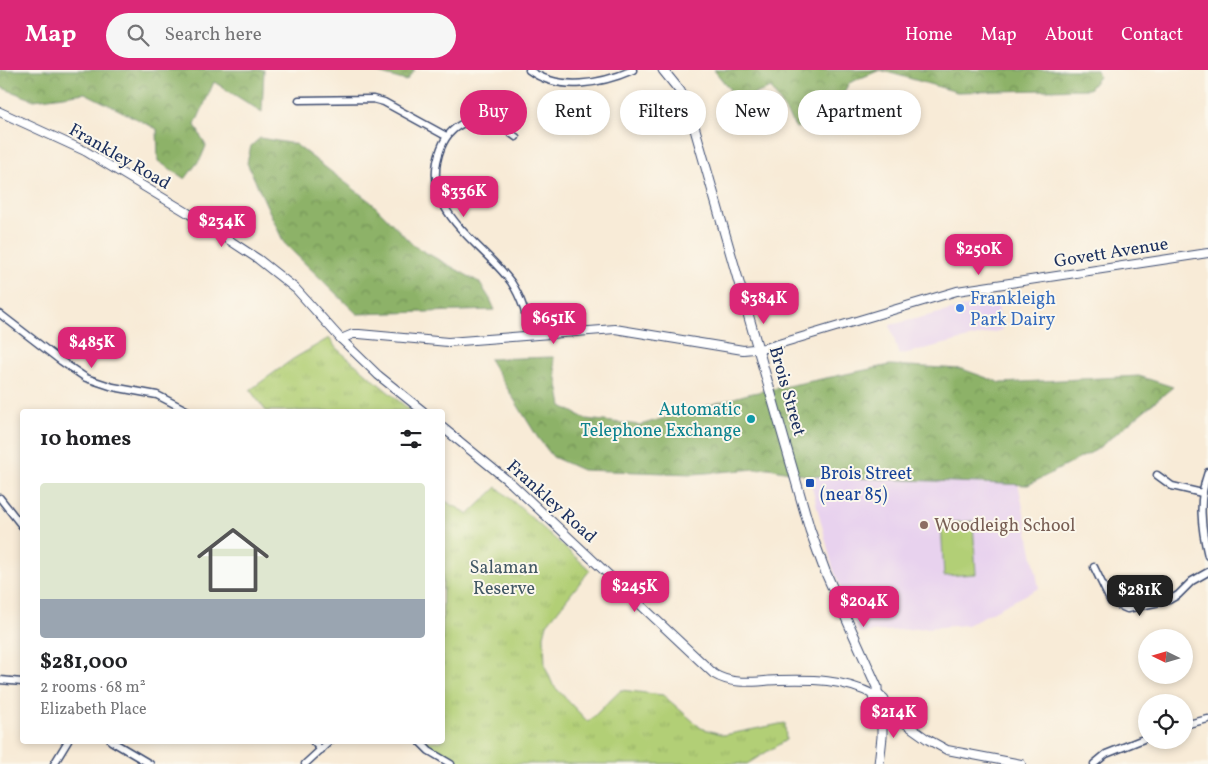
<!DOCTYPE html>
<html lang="en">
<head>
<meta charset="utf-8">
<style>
  :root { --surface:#fff; --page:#f6f6f6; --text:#202124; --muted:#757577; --line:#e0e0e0; --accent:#db2777 }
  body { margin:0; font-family:Vollkorn,serif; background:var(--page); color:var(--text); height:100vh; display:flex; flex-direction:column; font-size:19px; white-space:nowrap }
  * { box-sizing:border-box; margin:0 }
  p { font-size:16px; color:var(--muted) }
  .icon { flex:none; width:28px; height:28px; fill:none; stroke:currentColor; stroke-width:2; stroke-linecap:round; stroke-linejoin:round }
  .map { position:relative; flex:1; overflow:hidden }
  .panel { position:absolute; left:20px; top:339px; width:425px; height:335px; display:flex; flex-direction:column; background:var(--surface); border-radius:5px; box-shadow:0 2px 8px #0003 }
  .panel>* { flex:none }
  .top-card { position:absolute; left:460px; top:20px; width:475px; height:45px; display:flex; gap:10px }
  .needle { width:32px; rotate:275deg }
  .fabs { position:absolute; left:1138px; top:559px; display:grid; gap:10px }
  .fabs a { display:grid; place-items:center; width:55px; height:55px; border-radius:50%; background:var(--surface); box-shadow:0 2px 8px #0003; font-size:25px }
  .price { position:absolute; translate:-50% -42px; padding:0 11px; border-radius:10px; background:var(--accent); color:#fff; font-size:16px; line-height:32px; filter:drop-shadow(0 1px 2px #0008) }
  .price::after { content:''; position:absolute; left:50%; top:30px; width:15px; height:11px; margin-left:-8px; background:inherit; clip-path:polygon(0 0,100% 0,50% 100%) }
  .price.active { background:#222; color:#fff }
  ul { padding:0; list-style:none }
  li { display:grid; align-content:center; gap:10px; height:265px; padding:0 20px }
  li+li { border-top:1px solid var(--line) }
  li span { display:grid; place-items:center; height:155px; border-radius:5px; color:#555 }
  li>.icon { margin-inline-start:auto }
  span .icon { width:90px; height:90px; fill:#fffc; stroke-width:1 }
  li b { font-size:21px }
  h2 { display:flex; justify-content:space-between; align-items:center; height:60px; padding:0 20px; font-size:21px }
  .chip { padding:0 18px; border-radius:22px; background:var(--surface); box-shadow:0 2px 8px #0003; font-size:18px; line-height:45px }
  .chip.active { background:var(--accent); color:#fff }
  header { display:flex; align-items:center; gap:30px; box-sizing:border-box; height:70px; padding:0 25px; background:var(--accent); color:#fff }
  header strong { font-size:24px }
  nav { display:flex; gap:28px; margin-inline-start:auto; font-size:18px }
  .search { width:350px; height:45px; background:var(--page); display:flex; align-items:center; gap:12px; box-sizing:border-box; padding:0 18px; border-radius:28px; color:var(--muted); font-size:19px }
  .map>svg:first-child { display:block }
  .built { fill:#e8d2ee }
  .grass { fill:url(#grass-tufts); stroke:#667f6a }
  .forest { fill:url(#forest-crowns); stroke:#547062 }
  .garden { fill:#b2cf76; stroke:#667f6a }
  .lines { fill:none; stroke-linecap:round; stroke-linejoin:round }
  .minor-casing { stroke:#3c4b70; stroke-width:9 }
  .tertiary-casing { stroke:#3c4b70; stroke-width:10 }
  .secondary-casing { stroke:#3c4b70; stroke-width:11 }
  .minor { stroke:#fff; stroke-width:6 }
  .tertiary { stroke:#fff; stroke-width:8 }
  .secondary { stroke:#fff; stroke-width:9 }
  .shop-dot { fill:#3f7fe0; stroke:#fbf7ec; stroke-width:2 }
  .culture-dot { fill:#0f9aa8; stroke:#fbf7ec; stroke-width:2 }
  .transit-dot { fill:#1a4fb4; stroke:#fbf7ec; stroke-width:2 }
  .education-dot { fill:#8d6e63; stroke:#fbf7ec; stroke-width:2 }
  .labels { text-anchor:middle; stroke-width:4; stroke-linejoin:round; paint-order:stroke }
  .street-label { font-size:18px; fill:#1b2f5e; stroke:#fbf7ec }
  .shop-label { font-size:18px; fill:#366cbe; stroke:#fbf7ec; text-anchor:start }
  .culture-label { font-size:18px; fill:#0d838f; stroke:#fbf7ec; text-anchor:end }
  .transit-label { font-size:18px; fill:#164399; stroke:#fbf7ec; text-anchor:start }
  .education-label { font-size:18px; fill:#785e54; stroke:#fbf7ec; text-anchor:start }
  .park-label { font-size:18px; fill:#415764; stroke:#fbf7ec }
</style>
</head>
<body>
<header>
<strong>Map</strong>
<div class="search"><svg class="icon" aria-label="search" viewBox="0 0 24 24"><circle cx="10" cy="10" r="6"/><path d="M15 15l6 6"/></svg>Search here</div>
<nav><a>Home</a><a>Map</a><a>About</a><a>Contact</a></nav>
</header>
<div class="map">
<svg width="1208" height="694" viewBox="0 0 1208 694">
  <defs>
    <pattern id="grass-tufts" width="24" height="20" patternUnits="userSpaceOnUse" patternTransform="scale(1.25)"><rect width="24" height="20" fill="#b2cf76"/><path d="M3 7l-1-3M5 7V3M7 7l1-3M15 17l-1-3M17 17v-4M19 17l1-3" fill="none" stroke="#98b268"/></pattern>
    <pattern id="forest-crowns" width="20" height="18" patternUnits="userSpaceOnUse" patternTransform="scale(1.25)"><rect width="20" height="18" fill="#8db267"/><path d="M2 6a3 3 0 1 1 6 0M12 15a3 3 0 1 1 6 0" fill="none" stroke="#729158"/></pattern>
  </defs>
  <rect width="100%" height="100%" fill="#fbf7ec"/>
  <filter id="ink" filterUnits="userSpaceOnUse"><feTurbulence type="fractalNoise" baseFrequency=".02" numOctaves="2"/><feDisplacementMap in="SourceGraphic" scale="10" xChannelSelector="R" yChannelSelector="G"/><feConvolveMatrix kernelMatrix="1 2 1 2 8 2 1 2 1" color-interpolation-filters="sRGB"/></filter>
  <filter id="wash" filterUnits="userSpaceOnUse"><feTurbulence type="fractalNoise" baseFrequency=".0096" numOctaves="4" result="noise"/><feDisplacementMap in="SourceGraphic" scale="20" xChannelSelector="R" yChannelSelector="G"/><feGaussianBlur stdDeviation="1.12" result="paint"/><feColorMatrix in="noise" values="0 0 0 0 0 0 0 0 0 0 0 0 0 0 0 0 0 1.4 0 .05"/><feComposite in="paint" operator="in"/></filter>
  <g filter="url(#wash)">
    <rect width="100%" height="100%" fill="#f8ebd7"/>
    <g class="built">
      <polygon points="997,229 1002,260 899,285 890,255"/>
      <polygon points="809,406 1018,413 1039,518 967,555 858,563 833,498"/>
    </g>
    <g class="grass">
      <polygon points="329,268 336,278 411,341 266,341 250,320 293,289"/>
      <polygon points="497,417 590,500 547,554 544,566 545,596 553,615 588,652 621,620 663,625 701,658 724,665 785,653 786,670 747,694 463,694 429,677 424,671 442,671 443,430 469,444"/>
    </g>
    <g class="forest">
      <polygon points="0,0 264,0 262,42 214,12 195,55 206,76 201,88 185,109 158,91 157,59 85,23 34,30 0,17"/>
      <polygon points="368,0 415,0 406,11"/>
      <polygon points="714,0 1097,0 1099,7 1089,19 957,22 880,0 849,13 829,49 796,58 771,18 738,30"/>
      <polygon points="260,68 295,74 372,133 414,176 479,212 490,229 495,240 357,244 284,173 247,93 251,76"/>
      <polygon points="553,287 562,336 586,349 640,355 748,324 890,295 962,299 1001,313 1139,306 1173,317 1096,380 1028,415 809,406 769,398 693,404 582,400 553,387 538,368 489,289"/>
    </g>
    <polygon class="garden" points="973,451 976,504 944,506 941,453"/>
  </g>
  <g filter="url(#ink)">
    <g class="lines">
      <defs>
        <g id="minor">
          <path d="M529,0C559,22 601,14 633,0"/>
          <polyline points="299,30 373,29 384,32 446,66"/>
          <path d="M516,67C502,57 489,47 471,51C456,54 446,65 441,78C417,140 481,171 511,212C521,227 528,248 530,266"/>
          <polyline points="0,244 61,291 86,308 113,317 157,325 188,341"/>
          <path d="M1208,402C1198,430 1201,457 1208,486"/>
          <polyline points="1157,405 1172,416 1202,423"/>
          <polyline points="0,428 22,456"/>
          <polyline points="1094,497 1111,532 1127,539 1169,530 1178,525 1192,511 1208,502"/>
          <polyline points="0,610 22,612"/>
          <polyline points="1184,655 1208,649"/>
          <polyline points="111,671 150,694"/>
          <polyline points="313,671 321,680"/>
          <polyline points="419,671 429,681 451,694"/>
          <polyline points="54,694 68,671"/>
          <polyline points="305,694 330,671"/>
          <polyline points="1094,694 1106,684 1146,668"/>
        </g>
        <g id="tertiary">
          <polyline points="0,42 85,81 188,143 258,189 296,219 341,269 378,305 423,341"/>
          <polyline points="341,269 353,264 359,264 448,272 615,259 743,280 765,278 957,221 1208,183"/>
          <path d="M442,357L512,414L714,604C734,616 755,611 778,610C812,609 844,609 874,625"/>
          <polyline points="886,640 927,669 947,680 1021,694"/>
        </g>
        <g id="secondary">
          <polyline points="663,0 680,21 690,42 810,460 825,501 877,617 877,623"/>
          <polygon points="877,623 884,629 886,639 884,642 879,641 875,635 873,626"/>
          <polyline points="879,694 882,667 882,642"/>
        </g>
      </defs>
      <use href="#minor" class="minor-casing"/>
      <use href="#tertiary" class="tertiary-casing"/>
      <use href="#secondary" class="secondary-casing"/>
      <use href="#minor" class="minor"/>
      <use href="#tertiary" class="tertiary"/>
      <use href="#secondary" class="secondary"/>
    </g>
  </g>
  <circle class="shop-dot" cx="960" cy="238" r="5"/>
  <circle class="culture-dot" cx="751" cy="349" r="5"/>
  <rect class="transit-dot" x="805" y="408" width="10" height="10" rx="2.5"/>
  <circle class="education-dot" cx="924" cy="455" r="5"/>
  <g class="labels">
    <g class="street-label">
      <text transform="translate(120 86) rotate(30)" y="6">Frankley Road</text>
      <text transform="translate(1111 182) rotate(-9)" y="6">Govett Avenue</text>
      <text transform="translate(788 321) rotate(74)" y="6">Brois Street</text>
      <text transform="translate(552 431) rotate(42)" y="6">Frankley Road</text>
    </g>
    <g class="shop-label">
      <text x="970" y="234">Frankleigh<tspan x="970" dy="21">Park Dairy</tspan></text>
    </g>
    <g class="culture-label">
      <text x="741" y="345">Automatic<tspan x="741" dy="21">Telephone Exchange</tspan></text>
    </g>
    <g class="transit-label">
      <text x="820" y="409">Brois Street<tspan x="820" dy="21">(near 85)</tspan></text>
    </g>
    <g class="education-label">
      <text x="934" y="461">Woodleigh School</text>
    </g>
    <g class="park-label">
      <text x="504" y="503">Salaman<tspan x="504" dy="21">Reserve</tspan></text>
    </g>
  </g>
</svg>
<div class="fabs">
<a><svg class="needle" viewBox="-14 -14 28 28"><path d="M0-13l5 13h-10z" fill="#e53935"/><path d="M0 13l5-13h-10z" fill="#757577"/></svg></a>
<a><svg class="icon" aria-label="locate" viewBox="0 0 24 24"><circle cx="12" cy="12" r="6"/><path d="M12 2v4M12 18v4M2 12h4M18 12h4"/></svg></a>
</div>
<b class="price" style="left:464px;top:148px">$336K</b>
<b class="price" style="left:222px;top:178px">$234K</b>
<b class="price" style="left:979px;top:206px">$250K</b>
<b class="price" style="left:764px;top:255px">$384K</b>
<b class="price" style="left:554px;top:275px">$651K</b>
<b class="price" style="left:92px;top:299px">$485K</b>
<b class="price" style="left:635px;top:543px">$245K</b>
<b class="price active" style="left:1140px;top:547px">$281K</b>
<b class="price" style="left:864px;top:558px">$204K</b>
<b class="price" style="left:894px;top:669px">$214K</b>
<div class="top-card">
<a class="chip active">Buy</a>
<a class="chip">Rent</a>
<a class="chip">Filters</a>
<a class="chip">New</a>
<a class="chip">Apartment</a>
</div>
<section class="panel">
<h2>10 homes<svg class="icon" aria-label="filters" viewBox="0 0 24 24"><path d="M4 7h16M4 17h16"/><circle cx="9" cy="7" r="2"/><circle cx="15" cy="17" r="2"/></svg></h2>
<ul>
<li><span style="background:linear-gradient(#dfe7d0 75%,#9aa5b1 0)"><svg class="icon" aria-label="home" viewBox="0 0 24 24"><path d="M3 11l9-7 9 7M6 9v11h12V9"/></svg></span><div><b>$281,000</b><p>2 rooms · 68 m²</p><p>Elizabeth Place</p></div></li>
</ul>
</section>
</div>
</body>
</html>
